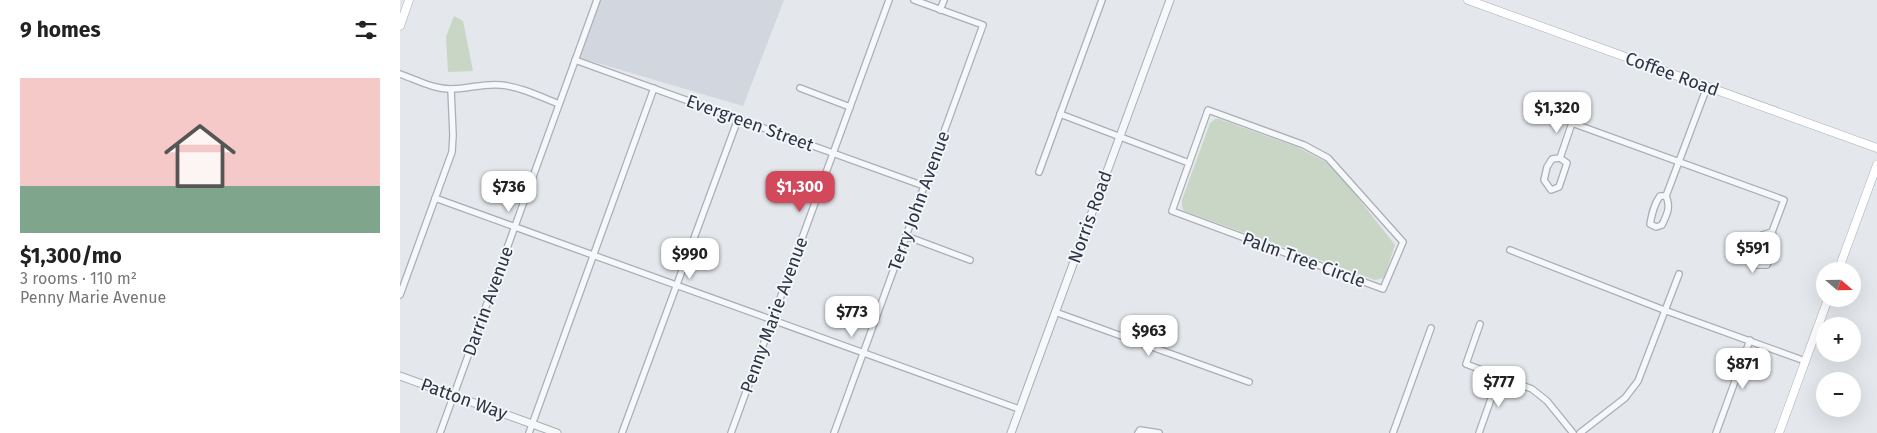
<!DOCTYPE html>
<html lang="en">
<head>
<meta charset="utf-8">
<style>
  :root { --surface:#fff; --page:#f2f2f2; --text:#222; --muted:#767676; --accent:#d1495b }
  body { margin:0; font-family:"Fira Sans",sans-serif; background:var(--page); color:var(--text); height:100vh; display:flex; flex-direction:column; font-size:19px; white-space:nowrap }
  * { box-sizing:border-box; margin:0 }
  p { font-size:16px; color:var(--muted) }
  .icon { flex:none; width:28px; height:28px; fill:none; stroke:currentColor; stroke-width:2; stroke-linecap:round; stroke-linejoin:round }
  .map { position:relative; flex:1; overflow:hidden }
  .drawer { display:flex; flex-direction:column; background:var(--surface); width:400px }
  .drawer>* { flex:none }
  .needle { width:32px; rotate:110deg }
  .controls { position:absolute; left:1416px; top:262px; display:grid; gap:10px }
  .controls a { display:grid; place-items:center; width:45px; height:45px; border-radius:50%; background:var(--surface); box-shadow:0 5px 20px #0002; font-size:25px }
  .price { position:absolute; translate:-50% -42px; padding:0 11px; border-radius:10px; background:#fff; color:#222; font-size:16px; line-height:32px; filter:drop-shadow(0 1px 2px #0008) }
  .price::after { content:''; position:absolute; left:50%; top:30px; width:15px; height:11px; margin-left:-8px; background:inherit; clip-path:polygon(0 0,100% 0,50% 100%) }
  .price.selected { background:var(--accent); color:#fff }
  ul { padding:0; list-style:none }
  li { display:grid; align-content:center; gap:10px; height:265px; padding:0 20px }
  li span { display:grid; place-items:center; height:155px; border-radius:0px; color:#555 }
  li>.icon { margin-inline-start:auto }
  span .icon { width:90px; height:90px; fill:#fffc; stroke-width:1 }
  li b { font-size:21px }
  h2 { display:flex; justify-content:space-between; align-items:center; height:60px; padding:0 20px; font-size:21px }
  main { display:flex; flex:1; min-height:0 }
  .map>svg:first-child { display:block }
  .built { fill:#d2d6de }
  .green { fill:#c9d6c5 }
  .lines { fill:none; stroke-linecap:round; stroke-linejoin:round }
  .minor-casing { stroke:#a9aeb7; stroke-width:8 }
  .tertiary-casing { stroke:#a9aeb7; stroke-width:9 }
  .secondary-casing { stroke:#a9aeb7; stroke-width:9 }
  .minor { stroke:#f7f8fa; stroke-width:5.5 }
  .tertiary { stroke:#f7f8fa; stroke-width:7 }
  .secondary { stroke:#fff; stroke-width:8 }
  .labels { text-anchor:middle; stroke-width:4; stroke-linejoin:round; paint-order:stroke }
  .street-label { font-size:18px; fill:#2b3445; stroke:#f4f6f9 }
</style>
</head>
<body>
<main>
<section class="drawer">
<h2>9 homes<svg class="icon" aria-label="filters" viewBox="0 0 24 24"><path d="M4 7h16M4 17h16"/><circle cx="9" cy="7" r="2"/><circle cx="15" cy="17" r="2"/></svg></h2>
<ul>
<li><span style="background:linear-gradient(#f6c9c9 70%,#7fa58c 0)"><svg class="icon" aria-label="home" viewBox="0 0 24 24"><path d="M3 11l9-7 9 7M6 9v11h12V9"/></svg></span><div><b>$1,300/mo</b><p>3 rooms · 110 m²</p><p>Penny Marie Avenue</p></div></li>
</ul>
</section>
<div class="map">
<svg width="1477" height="433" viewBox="0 0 1477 433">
  <rect width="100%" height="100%" fill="#e4e7ec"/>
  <polygon class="built" points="197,0 384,0 343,106 177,57"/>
  <g class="green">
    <polygon points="54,16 63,21 73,71 48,72 46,37"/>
    <polygon points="815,119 819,119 897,147 926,162 940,175 995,245 984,278 975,280 784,211 782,207 782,200 810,123"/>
  </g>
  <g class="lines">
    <defs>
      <g id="minor">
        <polyline points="540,10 544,0"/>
        <polyline points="175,60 524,186"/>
        <path d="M0,74C17,80 33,89 51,89C68,89 84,83 101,85C121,87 141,97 159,104"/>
        <polyline points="400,88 450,107"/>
        <polygon points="808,110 904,145 928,158 1003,242 983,289 772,211"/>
        <polyline points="660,114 789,163"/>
        <polyline points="1160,158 1152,159 1147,167 1144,180 1151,190 1159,187 1167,163 1160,158 1172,123 1384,200 1372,232 1376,243 1367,265 1356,265 1352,258 1362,235 1372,232"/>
        <polyline points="639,172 702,0"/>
        <path d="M1266,196H1260C1254,204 1252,213 1250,224L1256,227L1262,225C1267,214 1271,208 1266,196L1307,87"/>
        <polyline points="35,198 619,409"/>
        <polyline points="506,236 570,260"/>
        <polyline points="1110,250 1264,310 1405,361"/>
        <polyline points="0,295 52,152 53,135 51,89"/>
        <polyline points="655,312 849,382"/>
        <polyline points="1080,324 1066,364 1132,389 1147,401 1173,433"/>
        <polyline points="40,433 197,0"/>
        <polyline points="129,433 254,88"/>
        <polyline points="222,433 338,119"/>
        <polyline points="331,433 489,0"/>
        <polyline points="434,433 583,25 514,0"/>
        <polyline points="738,433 740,430 759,433"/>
        <polyline points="993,433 1031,328"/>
        <polyline points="1079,433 1099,376"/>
        <polyline points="1180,433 1225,398 1238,381 1279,274"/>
        <polyline points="1316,433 1350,340"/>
      </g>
      <g id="tertiary">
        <polyline points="0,376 157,433"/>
        <polyline points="611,433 770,0"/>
      </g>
      <g id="secondary">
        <polyline points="1068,0 1477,148"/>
        <polyline points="0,26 9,0"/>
        <polyline points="1438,271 1477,165"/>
        <polyline points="1379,433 1428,299"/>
      </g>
    </defs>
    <use href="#minor" class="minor-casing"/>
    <use href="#tertiary" class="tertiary-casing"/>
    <use href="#secondary" class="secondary-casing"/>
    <use href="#minor" class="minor"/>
    <use href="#tertiary" class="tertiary"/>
    <use href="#secondary" class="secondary"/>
  </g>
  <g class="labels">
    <g class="street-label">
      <text transform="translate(1272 74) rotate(20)" y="6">Coffee Road</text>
      <text transform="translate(350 123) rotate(20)" y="6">Evergreen Street</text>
      <text transform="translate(519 201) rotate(-70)" y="6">Terry John Avenue</text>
      <text transform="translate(690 217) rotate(-70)" y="6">Norris Road</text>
      <text transform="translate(904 260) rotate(20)" y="6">Palm Tree Circle</text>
      <text transform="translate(88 301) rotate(-70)" y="6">Darrin Avenue</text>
      <text transform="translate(374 315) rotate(-70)" y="6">Penny Marie Avenue</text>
      <text transform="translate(64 399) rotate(20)" y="6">Patton Way</text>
    </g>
  </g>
</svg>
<div class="controls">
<a><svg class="needle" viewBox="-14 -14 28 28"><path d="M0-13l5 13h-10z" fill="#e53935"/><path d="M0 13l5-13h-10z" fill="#767676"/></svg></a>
<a>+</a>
<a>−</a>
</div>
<b class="price" style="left:1157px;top:134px">$1,320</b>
<b class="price" style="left:109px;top:213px">$736</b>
<b class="price selected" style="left:400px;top:213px">$1,300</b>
<b class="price" style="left:1353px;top:274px">$591</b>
<b class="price" style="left:290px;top:280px">$990</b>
<b class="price" style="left:452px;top:338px">$773</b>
<b class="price" style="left:749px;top:357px">$963</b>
<b class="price" style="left:1343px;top:390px">$871</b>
<b class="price" style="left:1099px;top:408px">$777</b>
</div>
</main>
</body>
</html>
